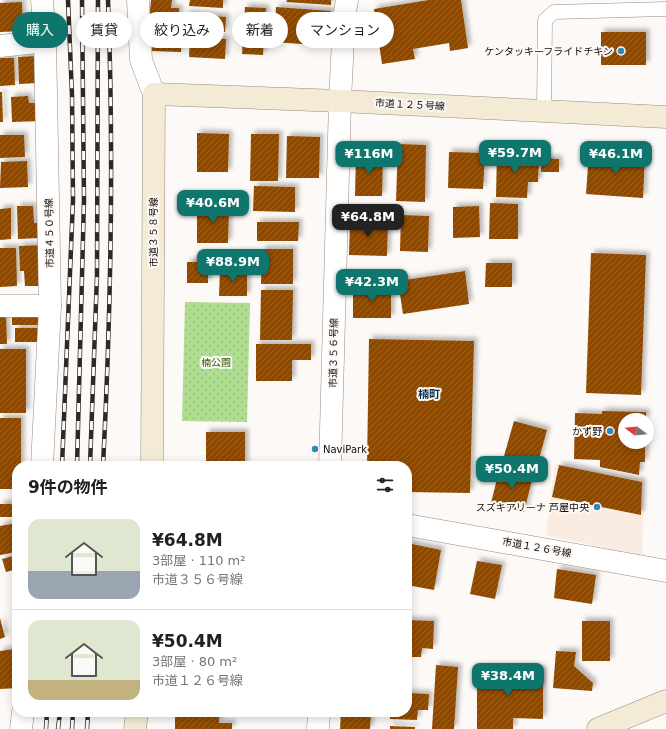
<!DOCTYPE html>
<html lang="ja">
<head>
<meta charset="utf-8">
<style>
  :root { --surface:#fff; --page:#f6f6f6; --text:#202124; --muted:#757577; --line:#e0e0e0; --accent:#0f766e }
  body { margin:0; font-family:"DejaVu Sans","Noto Sans JP",sans-serif; background:var(--page); color:var(--text); height:100vh; display:flex; flex-direction:column; font-size:15px; white-space:nowrap }
  * { box-sizing:border-box; margin:0 }
  p { font-size:13px; color:var(--muted) }
  .icon { flex:none; width:22px; height:22px; fill:none; stroke:currentColor; stroke-width:2; stroke-linecap:round; stroke-linejoin:round }
  .map { position:relative; flex:1; overflow:hidden }
  .details { position:absolute; left:12px; top:461px; width:400px; height:256px; display:flex; flex-direction:column; background:var(--surface); border-radius:16px; box-shadow:0 2px 10px #0003 }
  .details>* { flex:none }
  .banner { position:absolute; left:12px; top:12px; width:400px; height:36px; display:flex; gap:8px }
  .needle { width:26px; rotate:286deg }
  .fabs { position:absolute; left:618px; top:413px; display:grid; gap:8px }
  .fabs a { display:grid; place-items:center; width:36px; height:36px; border-radius:50%; background:var(--surface); box-shadow:0 2px 10px #0003; font-size:20px }
  .price { position:absolute; translate:-50% -34px; padding:0 9px; border-radius:8px; background:var(--accent); color:#fff; font-size:13px; line-height:26px; filter:drop-shadow(0 1px 2px #0008) }
  .price::after { content:''; position:absolute; left:50%; top:24px; width:12px; height:9px; margin-left:-6px; background:inherit; clip-path:polygon(0 0,100% 0,50% 100%) }
  .price.active { background:#222; color:#fff }
  ul { padding:0; list-style:none }
  li { display:flex; align-items:center; gap:12px; height:100px; padding:0 16px }
  li+li { border-top:1px solid var(--line) }
  li span { display:grid; place-items:center; flex:none; width:112px; height:80px; border-radius:12px; color:#555 }
  li>.icon { margin-inline-start:auto }
  span .icon { width:48px; height:48px; fill:#fffc; stroke-width:1 }
  li b { font-size:17px }
  h2 { display:flex; justify-content:space-between; align-items:center; height:48px; padding:0 16px; font-size:17px }
  .chip { padding:0 14px; border-radius:18px; background:var(--surface); box-shadow:0 2px 10px #0003; font-size:14px; line-height:36px }
  .chip.active { background:var(--accent); color:#fff }
  .map>svg:first-child { display:block }
  .built { fill:#fbece2 }
  .park { fill:url(#park-dots) }
  .building { fill:url(#building-hatch); filter:url(#shadow) }
  .lines { fill:none; stroke-linecap:round; stroke-linejoin:round }
  .lane-casing { stroke:#99897e; stroke-width:15 }
  .street-casing { stroke:#99897e; stroke-width:23 }
  .secondary-casing { stroke:#99897e; stroke-width:23 }
  .lane { stroke:#fff; stroke-width:14 }
  .street { stroke:#fff; stroke-width:22 }
  .secondary { stroke:#f3ebd5; stroke-width:22 }
  .rail-casing { stroke:#2f2926; stroke-width:4.5 }
  .rail { stroke:#fcf9f6; stroke-width:3; stroke-dasharray:9; stroke-linecap:butt }
  .poi-dot { fill:#3288b7; stroke:#fcf9f6; stroke-width:1.5 }
  .labels { text-anchor:middle; stroke-width:4; stroke-linejoin:round; paint-order:stroke }
  .poi-label { font-size:10px; fill:#110b08; stroke:#fcf9f6; text-anchor:end }
  .street-label { font-size:10px; fill:#110b08; stroke:#fcf9f6 }
  .park-label { font-size:10px; fill:#2d5600; stroke:#fcf9f6 }
  .neighbourhood-label { font-size:11px; font-weight:bold; fill:#073248; stroke:#fcf9f6 }
</style>
</head>
<body>
<div class="map">
<svg width="666" height="729" viewBox="0 0 666 729">
  <defs>
    <pattern id="park-dots" width="8" height="8" patternUnits="userSpaceOnUse"><rect width="8" height="8" fill="#b0de91"/><path d="M2 2h.1M6 6h.1" fill="none" stroke="#96bd7c" stroke-width="1.8" stroke-linecap="round"/></pattern>
    <pattern id="building-hatch" width="6" height="6" patternUnits="userSpaceOnUse"><rect width="6" height="6" fill="#8e4902"/><path d="M-1 1l2-2M0 6l6-6M5 7l2-2" fill="none" stroke="#98642f"/></pattern>
    <filter id="shadow"><feDropShadow dx="3.5" dy="-3.5" stdDeviation="2" flood-color="#0004"/></filter>
  </defs>
  <rect width="100%" height="100%" fill="#fcf9f6"/>
  <polygon class="built" points="555,464 645,479 642,556 546,535"/>
  <polygon class="park" points="185,302 250,303 247,422 182,421"/>
  <g class="building">
    <polygon points="151,0 172,0 171,8 179,8 178,23 149,21"/>
    <polygon points="190,0 223,0 223,8 189,6"/>
    <polygon points="287,0 331,0 331,5 286,2"/>
    <polygon points="429,0 461,0 468,48 450,51 449,43 413,49 415,59 382,64 374,9"/>
    <polygon points="22,2 23,31 0,32 0,3"/>
    <polygon points="245,7 266,8 263,55 242,54"/>
    <polygon points="276,7 331,11 329,46 274,42"/>
    <polygon points="187,14 226,17 225,32 186,30"/>
    <polygon points="153,27 182,29 181,52 152,51"/>
    <rect x="601" y="32" width="45" height="33"/>
    <polygon points="190,37 226,39 225,59 189,57"/>
    <polygon points="37,56 38,83 19,84 18,57"/>
    <polygon points="0,58 14,58 15,85 0,86"/>
    <polygon points="0,92 2,92 3,122 0,122"/>
    <polygon points="28,96 29,103 41,103 42,121 12,122 11,97"/>
    <polygon points="197,133 229,134 228,172 197,172"/>
    <polygon points="251,134 279,134 278,181 250,181"/>
    <polygon points="0,135 24,135 25,157 0,158"/>
    <polygon points="287,136 320,137 319,178 286,178"/>
    <polygon points="398,144 426,145 425,202 396,201"/>
    <polygon points="449,152 485,153 483,189 448,188"/>
    <polygon points="497,152 528,152 528,158 539,158 538,182 528,182 527,198 496,197"/>
    <polygon points="589,152 645,155 643,198 586,194"/>
    <polygon points="356,154 383,155 382,196 355,196"/>
    <polygon points="541,158 559,159 559,172 541,172"/>
    <polygon points="27,161 28,187 0,188 1,162"/>
    <polygon points="254,186 295,187 295,212 253,211"/>
    <polygon points="490,203 518,204 518,239 489,239"/>
    <polygon points="197,205 229,206 228,243 197,243"/>
    <polygon points="17,206 33,206 34,223 40,223 41,238 18,239"/>
    <polygon points="479,206 480,237 453,238 453,207"/>
    <polygon points="11,208 11,239 0,240 0,209"/>
    <polygon points="401,215 429,216 428,252 400,251"/>
    <polygon points="350,220 388,221 387,256 349,255"/>
    <polygon points="257,222 299,222 298,241 257,241"/>
    <polygon points="44,245 45,286 25,286 24,271 20,271 19,246"/>
    <polygon points="0,248 16,248 17,286 0,287"/>
    <polygon points="262,249 293,249 293,284 261,284"/>
    <polygon points="591,253 646,255 641,395 586,393"/>
    <rect x="187" y="262" width="21" height="21"/>
    <polygon points="486,263 512,263 512,287 485,287"/>
    <polygon points="220,270 247,270 247,296 219,296"/>
    <polygon points="465,271 469,304 403,314 398,281"/>
    <rect x="353" y="288" width="38" height="30"/>
    <polygon points="261,290 293,290 292,340 260,340"/>
    <rect x="12" y="310" width="32" height="15"/>
    <polygon points="0,313 6,313 7,344 0,344"/>
    <rect x="15" y="328" width="27" height="14"/>
    <polygon points="369,339 474,341 470,493 407,492 407,466 367,466"/>
    <polygon points="256,344 311,344 311,360 292,360 292,381 256,381"/>
    <rect x="0" y="349" width="26" height="64"/>
    <polygon points="602,411 646,412 646,420 625,420 625,442 645,442 645,462 640,462 639,475 600,467 600,460 574,459 575,413 602,414"/>
    <polygon points="0,418 21,418 21,466 17,466 17,489 0,489"/>
    <polygon points="514,421 547,430 537,466 504,456"/>
    <rect x="206" y="432" width="39" height="34"/>
    <polygon points="559,465 642,482 641,515 552,497"/>
    <polygon points="500,467 533,476 524,512 491,503"/>
    <rect x="0" y="504" width="17" height="13"/>
    <polygon points="17,523 17,552 0,555 0,526"/>
    <polygon points="407,543 441,550 434,590 407,585"/>
    <polygon points="17,555 17,569 6,572 2,559"/>
    <polygon points="477,561 502,565 495,599 470,594"/>
    <polygon points="557,569 596,575 592,604 554,598"/>
    <polygon points="0,618 5,637 0,639"/>
    <polygon points="407,620 434,621 433,649 422,648 421,657 407,657"/>
    <rect x="582" y="621" width="28" height="40"/>
    <polygon points="15,649 17,688 0,689 0,651"/>
    <polygon points="556,651 576,652 574,666 593,683 592,691 553,688"/>
    <polygon points="436,665 458,667 454,729 432,729"/>
    <polygon points="477,669 543,669 543,719 513,718 513,729 477,729"/>
    <polygon points="407,693 429,694 428,710 418,710 417,720 390,719 390,712 407,712"/>
    <polygon points="175,712 207,712 207,714 219,714 219,723 232,723 232,729 175,729"/>
    <polygon points="341,712 371,712 370,729 340,729"/>
    <polygon points="390,726 415,727 415,729 390,729"/>
  </g>
  <g class="lines">
    <defs>
      <polyline id="lane" points="544,111 545,20 554,12 666,9"/>
      <g id="street">
        <polyline points="42,0 45,41 50,306 42,466"/>
        <polyline points="138,0 141,60 154,94"/>
        <polyline points="0,46 45,41"/>
        <polyline points="0,306 50,306"/>
        <polyline points="330,466 340,101 344,18 347,0"/>
        <polyline points="407,525 666,571"/>
        <polyline points="21,729 23,712"/>
        <polyline points="318,729 319,712"/>
      </g>
      <g id="secondary">
        <polyline points="152,466 154,94 340,101 666,117"/>
        <polyline points="135,729 137,712"/>
        <polyline points="598,729 666,701"/>
      </g>
    </defs>
    <use href="#lane" class="lane-casing"/>
    <use href="#street" class="street-casing"/>
    <use href="#secondary" class="secondary-casing"/>
    <use href="#lane" class="lane"/>
    <use href="#street" class="street"/>
    <use href="#secondary" class="secondary"/>
    <defs>
      <g id="rail">
        <polyline points="62,466 73,200 72,95 68,0"/>
        <polyline points="77,466 84,200 82,0"/>
        <polyline points="90,466 97,275 98,0"/>
        <path d="M103,466C111,311 114,155 108,0"/>
        <polyline points="46,729 47,712"/>
        <polyline points="58,729 60,712"/>
        <polyline points="72,729 73,712"/>
        <polyline points="87,729 88,712"/>
      </g>
    </defs>
    <use href="#rail" class="rail-casing"/>
    <use href="#rail" class="rail"/>
  </g>
  <g class="poi-dot">
    <circle cx="621" cy="51" r="4"/>
    <circle cx="610" cy="431" r="4"/>
    <circle cx="315" cy="449" r="4"/>
    <circle cx="597" cy="507" r="4"/>
  </g>
  <g class="labels">
    <g class="poi-label">
      <text x="613" y="55">ケンタッキーフライドチキン</text>
      <text x="602" y="435">かず野</text>
      <text x="323" y="453" text-anchor="start">NaviPark</text>
      <text x="589" y="511">スズキアリーナ 芦屋中央</text>
    </g>
    <g class="street-label">
      <text transform="translate(410 104) rotate(3)" y="4">市道１２５号線</text>
      <text transform="translate(153 232) rotate(-90)" y="4">市道３５８号線</text>
      <text transform="translate(49 233) rotate(-91)" y="4">市道４５０号線</text>
      <text transform="translate(333 353) rotate(-89)" y="4">市道３５６号線</text>
      <text transform="translate(537 547) rotate(10)" y="4">市道１２６号線</text>
    </g>
    <g class="park-label">
      <text x="216" y="366">楠公園</text>
    </g>
    <g class="neighbourhood-label">
      <text x="429" y="398">楠町</text>
    </g>
  </g>
</svg>
<div class="fabs">
<a><svg class="needle" viewBox="-14 -14 28 28"><path d="M0-13l5 13h-10z" fill="#e53935"/><path d="M0 13l5-13h-10z" fill="#757577"/></svg></a>
</div>
<b class="price" style="left:515px;top:174px">¥59.7M</b>
<b class="price" style="left:369px;top:175px">¥116M</b>
<b class="price" style="left:616px;top:175px">¥46.1M</b>
<b class="price" style="left:213px;top:224px">¥40.6M</b>
<b class="price active" style="left:368px;top:238px">¥64.8M</b>
<b class="price" style="left:233px;top:283px">¥88.9M</b>
<b class="price" style="left:372px;top:303px">¥42.3M</b>
<b class="price" style="left:512px;top:490px">¥50.4M</b>
<b class="price" style="left:508px;top:697px">¥38.4M</b>
<div class="banner">
<a class="chip active">購入</a>
<a class="chip">賃貸</a>
<a class="chip">絞り込み</a>
<a class="chip">新着</a>
<a class="chip">マンション</a>
</div>
<section class="details">
<h2>9件の物件<svg class="icon" aria-label="filters" viewBox="0 0 24 24"><path d="M4 7h16M4 17h16"/><circle cx="9" cy="7" r="2"/><circle cx="15" cy="17" r="2"/></svg></h2>
<ul>
<li><span style="background:linear-gradient(#dfe7d0 65%,#9aa5b1 0)"><svg class="icon" aria-label="home" viewBox="0 0 24 24"><path d="M3 11l9-7 9 7M6 9v11h12V9"/></svg></span><div><b>¥64.8M</b><p>3部屋 · 110 m²</p><p>市道３５６号線</p></div></li>
<li><span style="background:linear-gradient(#dfe7d0 75%,#c2b280 0)"><svg class="icon" aria-label="home" viewBox="0 0 24 24"><path d="M3 11l9-7 9 7M6 9v11h12V9"/></svg></span><div><b>¥50.4M</b><p>3部屋 · 80 m²</p><p>市道１２６号線</p></div></li>
</ul>
</section>
</div>
</body>
</html>
